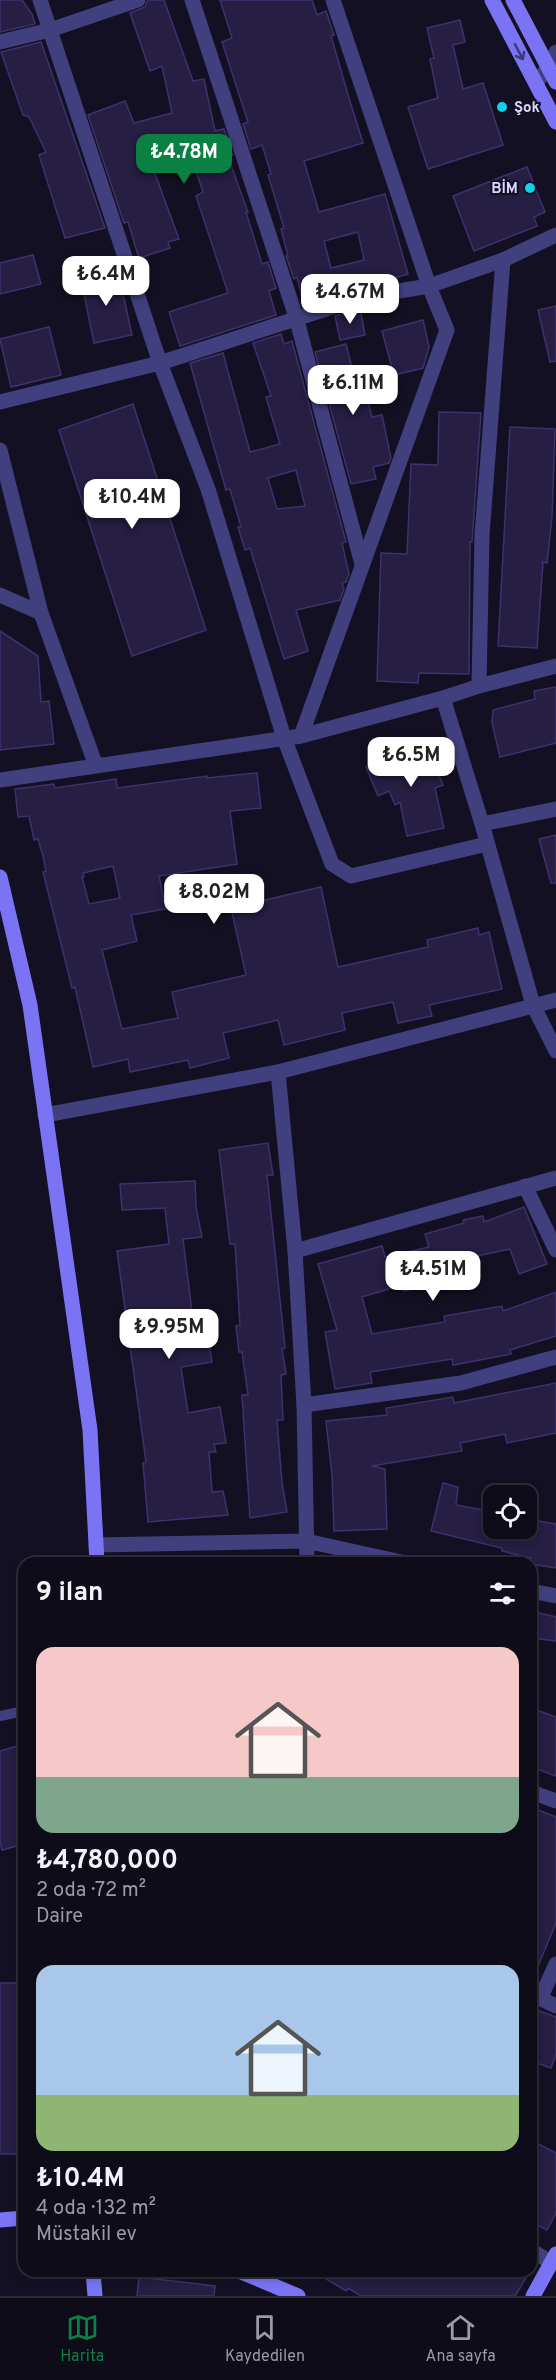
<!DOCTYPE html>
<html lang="tr">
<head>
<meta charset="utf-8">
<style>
  :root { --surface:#0f0c1a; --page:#1d1a27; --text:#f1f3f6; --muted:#9b9ba2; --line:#2f2c39; --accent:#0b8043 }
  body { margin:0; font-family:Overpass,sans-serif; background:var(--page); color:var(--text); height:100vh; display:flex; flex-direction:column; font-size:22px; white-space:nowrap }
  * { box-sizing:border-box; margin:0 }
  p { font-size:20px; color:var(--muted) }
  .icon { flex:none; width:33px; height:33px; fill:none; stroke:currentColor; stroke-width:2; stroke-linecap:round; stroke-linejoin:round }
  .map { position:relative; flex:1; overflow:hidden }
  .side { position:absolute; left:18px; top:1557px; width:519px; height:720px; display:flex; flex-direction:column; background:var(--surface); border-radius:18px; box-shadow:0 3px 9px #0003,0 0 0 2px var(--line) }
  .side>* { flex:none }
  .tools { position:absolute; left:483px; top:1485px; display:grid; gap:12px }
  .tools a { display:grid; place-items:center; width:54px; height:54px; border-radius:12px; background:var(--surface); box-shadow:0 3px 9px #0003,0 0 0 2px var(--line); font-size:30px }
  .price { position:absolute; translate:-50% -51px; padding:0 14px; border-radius:12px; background:#fff; color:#222; font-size:20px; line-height:39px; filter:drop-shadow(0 2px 3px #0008) }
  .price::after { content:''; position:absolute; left:50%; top:36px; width:18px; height:14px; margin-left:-9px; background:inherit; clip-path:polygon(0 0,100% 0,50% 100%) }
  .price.active { background:var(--accent); color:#fff }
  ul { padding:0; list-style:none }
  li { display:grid; align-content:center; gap:12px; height:318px; padding:0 18px }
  li span { display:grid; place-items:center; height:186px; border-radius:18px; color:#555 }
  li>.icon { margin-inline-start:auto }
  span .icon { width:108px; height:108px; fill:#fffc; stroke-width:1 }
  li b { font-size:26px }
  h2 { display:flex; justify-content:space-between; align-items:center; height:72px; padding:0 18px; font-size:26px }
  .menu { display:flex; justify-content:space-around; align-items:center; height:84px; border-top:2px solid var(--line); background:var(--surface); font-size:16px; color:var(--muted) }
  .menu a { display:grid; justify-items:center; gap:3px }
  .menu .active { color:var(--accent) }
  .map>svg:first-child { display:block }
  .building { fill:#261e43; stroke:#3e316d; stroke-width:1.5; fill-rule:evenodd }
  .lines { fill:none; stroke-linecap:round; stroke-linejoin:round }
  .service { stroke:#423f7f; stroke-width:10 }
  .minor { stroke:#423f7f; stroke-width:15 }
  .secondary { stroke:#7a74f5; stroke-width:15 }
  .oneway { stroke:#3d3877 }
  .poi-dot { fill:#11d2ec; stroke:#141023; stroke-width:2 }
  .labels { text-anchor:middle; stroke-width:4.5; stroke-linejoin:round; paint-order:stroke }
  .poi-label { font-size:15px; font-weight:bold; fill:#dbd6fc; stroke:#141023; text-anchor:start }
</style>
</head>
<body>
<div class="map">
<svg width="556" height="2296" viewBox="0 0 556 2296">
  <rect width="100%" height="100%" fill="#141023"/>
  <g class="building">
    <polygon points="0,0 22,0 32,14 35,24 0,32"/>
    <polygon points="148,0 164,0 193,81 204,79 215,131 224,129 233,155 228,157 248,212 246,212 262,264 268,262 276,288 269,291 276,315 180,346 169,312 228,293 196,196 203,192 192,159 183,161 178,141 146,149 179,239 168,242 170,248 139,258 128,222 124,223 88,115 125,101 134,123 172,113 162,66 150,71 130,13 145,7"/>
    <path d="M220,0H312L317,15L326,11L334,35L331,36L349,98L363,143L304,161L319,212L385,194L408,274L304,306L297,277L294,279L286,256H288L281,229L284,228L268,175L271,174L262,145L251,149L243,124L248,122L222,42L232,38ZM358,232L364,260L331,268L324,241Z"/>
    <polygon points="460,20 465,42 453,45 463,89 483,83 503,145 428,169 408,107 438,98 430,59 434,58 427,28"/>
    <polygon points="41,42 105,228 65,238 39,155 46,152 29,117 23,115 1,52"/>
    <polygon points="527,167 545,212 534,217 537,226 474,251 453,196"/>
    <polygon points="33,255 41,284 0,294 0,263"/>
    <polygon points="118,271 132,335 94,343 81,279"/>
    <polygon points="556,306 556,361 550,362 538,310"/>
    <polygon points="360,308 365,335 340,340 335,316"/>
    <polygon points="423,320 429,347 423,368 394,375 382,331"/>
    <polygon points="49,327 61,375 11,387 0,339"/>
    <path d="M281,334L284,344L292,341L346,542L342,543L349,574L346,582L342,583L344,589L340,600L296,610L308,651L284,659L250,548L245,550L238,527H241L230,489L226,490L190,363L223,353L250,452L280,444L266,397L271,396L253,343ZM296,470L305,506L277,509L268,478Z"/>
    <polygon points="346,344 353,372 360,370 372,417 382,415 391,458 389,463 373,467 376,479 351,484 315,352"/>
    <polygon points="133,404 206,630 132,656 59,430"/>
    <polygon points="439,412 481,413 472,542 470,542 469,674 419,673 418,683 377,681 381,553 407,554 411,464 438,465"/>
    <polygon points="510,427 555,429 552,517 547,563 543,562 537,648 498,646"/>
    <polygon points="0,631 38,656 41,702 49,701 54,744 0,750"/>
    <polygon points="556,687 556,743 500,757 492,723 493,710 535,699 534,691"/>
    <polygon points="426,743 443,785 435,788 444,828 407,836 400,802 395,805 389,791 378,796 366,767"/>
    <path d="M257,773L261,808L230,811L237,864L159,876L166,909L131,915L137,941L102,950L122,1029L178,1018L172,992L246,975L231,908L321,887L338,967L428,947L427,940L478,928L479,935L489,932L502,989L429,1005L432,1016L398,1023L393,1002L342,1013L345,1030L284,1045L278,1020L223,1033L229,1058L190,1068L188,1060L130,1072L128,1059L93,1067L75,987L72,988L43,872L46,871L43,856L38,839L34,840L29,816L18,817L15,789L54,784L55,788L116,779L117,788L207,776V778ZM113,866L120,898L89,904L82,877H84L83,873Z"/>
    <polygon points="556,835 556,883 551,883 539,839"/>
    <polygon points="268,1143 273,1175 267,1175 285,1348 282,1349 286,1374 281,1375 283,1420 277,1420 282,1483 287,1512 250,1518 242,1395 248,1395 242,1352 239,1352 236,1326 240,1325 235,1244 230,1244 219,1150"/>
    <polygon points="195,1181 196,1207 202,1237 183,1239 193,1320 205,1318 212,1362 181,1367 188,1413 220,1407 226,1443 214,1444 216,1452 209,1452 212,1492 223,1491 228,1515 148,1522 143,1463 146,1462 117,1251 169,1244 165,1208 122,1210 120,1184"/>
    <polygon points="524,1207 547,1264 519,1274 510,1249 463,1259 468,1276 440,1284 404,1291 402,1285 362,1297 372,1334 445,1322 444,1316 502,1306 503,1311 556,1292 556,1336 510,1350 511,1354 453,1365 452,1359 370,1372 372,1383 335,1389 325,1332 337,1330 318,1264 382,1246 385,1257 429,1247 425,1234 464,1223 463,1220 483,1216 484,1222"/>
    <polygon points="556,1383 556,1433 507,1443 505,1434 460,1443 462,1451 372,1466 385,1469 387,1529 334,1531 332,1476 326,1421 387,1415 386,1408 453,1397 454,1403"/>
    <polygon points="443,1483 458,1487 456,1505 494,1512 494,1528 526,1528 526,1519 556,1524 556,1568 531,1564 531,1558 502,1551 502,1548 431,1531"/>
    <polygon points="531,1611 556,1617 556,1641 531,1638"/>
    <polygon points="531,1708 556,1717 556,1776 531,1767"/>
    <polygon points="24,1744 24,1844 2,1850 0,1842 0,1751"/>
    <polygon points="531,1807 556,1817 556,1923 531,1983"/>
    <rect x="0" y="1983" width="24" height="171"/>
    <polygon points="531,2008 556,2017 556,2054 551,2068 531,2061"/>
    <polygon points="531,2140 556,2153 556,2213 547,2230 531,2222"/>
    <polygon points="313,2271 530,2271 515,2296 361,2296 348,2288 346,2291"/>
    <polygon points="139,2277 215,2286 214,2296 137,2296"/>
  </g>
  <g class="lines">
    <polyline class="service" points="0,1716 24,1711"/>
    <g class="minor">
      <polyline points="40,0 160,363 208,489 284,738 332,864 351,876 487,844"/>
      <polyline points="192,0 296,317 362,564"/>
      <polyline points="0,42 50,30 138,0"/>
      <polyline points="536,83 548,68 556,52"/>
      <polyline points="0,402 160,363 363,297 429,286 503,260 556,235"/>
      <polyline points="0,450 41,613"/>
      <polyline points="0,595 41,613 96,766"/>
      <polyline points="556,666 479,686 443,698 482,824 533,1005 556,1051"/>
      <polyline points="479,686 482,535 503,260"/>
      <polyline points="301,736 447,330 429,286 333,0"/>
      <polyline points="0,780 301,736 443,698"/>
      <polyline points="482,824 556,809"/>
      <polyline points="45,1115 278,1072"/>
      <polyline points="525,1186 556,1250"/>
      <polyline points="295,1251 556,1178"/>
      <polyline points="304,1405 461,1383 556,1357"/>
      <polyline points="96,1545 306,1541 406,1563"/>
      <polyline points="307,1563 304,1405 295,1251 278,1072 556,1000"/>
      <polyline points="531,1591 556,1596"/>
      <polyline points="531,1792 556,1801"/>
      <polyline points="531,1994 556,2006"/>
      <polyline points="540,1999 556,1964"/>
      <polyline points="531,2250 550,2262"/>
    </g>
    <g class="secondary">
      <polyline points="492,0 556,122"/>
      <polyline points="513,0 556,82"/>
      <polyline points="0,877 30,1005 90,1430 97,1563"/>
      <polyline points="0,2220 24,2218"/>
      <polyline points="93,2271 95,2296"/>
      <polyline points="239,2271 298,2296"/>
      <polyline points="533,2296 556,2254"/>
    </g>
  </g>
  <defs><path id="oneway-shaft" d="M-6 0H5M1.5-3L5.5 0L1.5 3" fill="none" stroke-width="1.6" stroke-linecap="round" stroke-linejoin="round" transform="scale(1.5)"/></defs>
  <use class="oneway" href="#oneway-shaft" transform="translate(519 52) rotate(62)"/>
  <g class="poi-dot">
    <circle cx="502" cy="107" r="6"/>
    <circle cx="530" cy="188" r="6"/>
  </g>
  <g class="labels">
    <g class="poi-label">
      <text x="514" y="112">Şok</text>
      <text x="518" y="193" text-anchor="end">BİM</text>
    </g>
  </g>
</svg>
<div class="tools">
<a><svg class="icon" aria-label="locate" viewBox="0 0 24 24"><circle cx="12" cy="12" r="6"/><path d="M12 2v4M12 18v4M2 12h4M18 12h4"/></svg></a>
</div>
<b class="price active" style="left:184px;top:185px">₺4.78M</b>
<b class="price" style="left:106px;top:307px">₺6.4M</b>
<b class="price" style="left:350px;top:325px">₺4.67M</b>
<b class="price" style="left:353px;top:416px">₺6.11M</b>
<b class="price" style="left:132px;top:530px">₺10.4M</b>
<b class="price" style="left:411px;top:788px">₺6.5M</b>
<b class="price" style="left:214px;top:925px">₺8.02M</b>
<b class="price" style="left:433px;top:1302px">₺4.51M</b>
<b class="price" style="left:169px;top:1360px">₺9.95M</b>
<section class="side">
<h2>9 ilan<svg class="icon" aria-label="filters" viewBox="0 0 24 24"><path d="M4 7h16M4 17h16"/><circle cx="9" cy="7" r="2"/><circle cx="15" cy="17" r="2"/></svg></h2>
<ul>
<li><span style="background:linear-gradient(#f6c9c9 70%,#7fa58c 0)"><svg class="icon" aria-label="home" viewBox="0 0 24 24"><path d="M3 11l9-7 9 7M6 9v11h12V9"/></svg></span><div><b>₺4,780,000</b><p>2 oda · 72 m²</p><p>Daire</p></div></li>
<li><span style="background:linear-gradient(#a9c7e8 70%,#8fb573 0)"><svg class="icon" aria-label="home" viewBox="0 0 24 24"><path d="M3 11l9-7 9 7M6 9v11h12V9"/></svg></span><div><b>₺10.4M</b><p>4 oda · 132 m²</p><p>Müstakil ev</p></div></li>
</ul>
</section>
</div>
<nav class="menu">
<a class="active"><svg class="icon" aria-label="map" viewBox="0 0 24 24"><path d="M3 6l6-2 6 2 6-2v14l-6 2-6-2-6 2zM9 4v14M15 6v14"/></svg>Harita</a>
<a><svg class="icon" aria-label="saved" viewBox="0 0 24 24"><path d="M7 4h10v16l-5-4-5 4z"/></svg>Kaydedilen</a>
<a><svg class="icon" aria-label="home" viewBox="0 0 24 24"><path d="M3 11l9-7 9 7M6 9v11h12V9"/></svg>Ana sayfa</a>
</nav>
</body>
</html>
